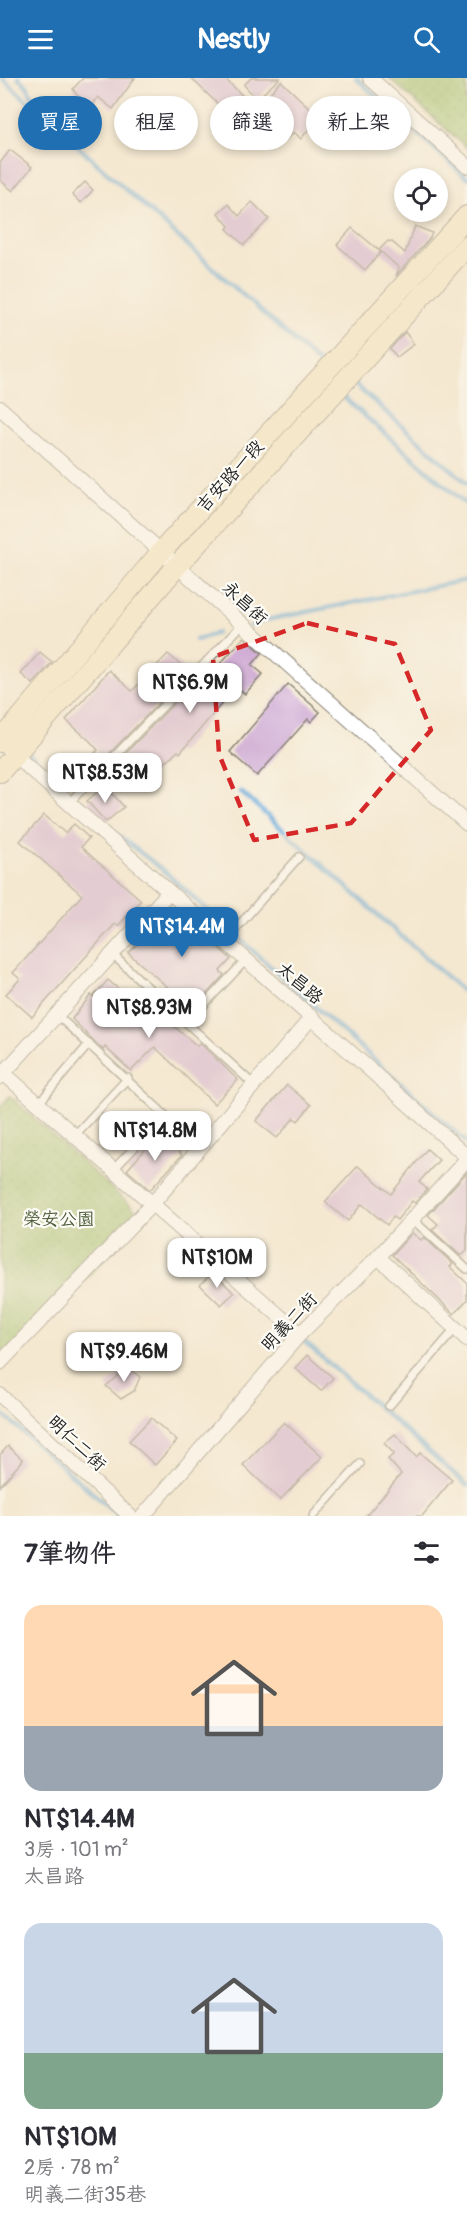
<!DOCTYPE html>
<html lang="zh-TW">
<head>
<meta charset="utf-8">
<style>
  :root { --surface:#fff; --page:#f7f7f7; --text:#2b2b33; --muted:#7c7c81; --accent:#1f6fb2 }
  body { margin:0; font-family:Pangolin,"LXGW WenKai TC",sans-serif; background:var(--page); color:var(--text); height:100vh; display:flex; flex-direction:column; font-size:22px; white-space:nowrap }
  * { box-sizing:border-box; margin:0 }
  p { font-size:20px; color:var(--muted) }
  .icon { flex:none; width:33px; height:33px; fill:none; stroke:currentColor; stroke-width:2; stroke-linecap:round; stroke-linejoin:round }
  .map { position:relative; height:1438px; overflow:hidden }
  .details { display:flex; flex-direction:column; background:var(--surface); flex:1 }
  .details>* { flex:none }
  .top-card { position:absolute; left:18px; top:18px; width:432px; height:54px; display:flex; gap:12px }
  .controls { position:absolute; left:394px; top:90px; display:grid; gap:12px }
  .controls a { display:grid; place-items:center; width:54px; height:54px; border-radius:50%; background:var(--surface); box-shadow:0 3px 9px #0003; font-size:30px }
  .price { position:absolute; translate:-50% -51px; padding:0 14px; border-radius:12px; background:#fff; color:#222; font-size:20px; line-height:39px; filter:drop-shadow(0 2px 3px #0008) }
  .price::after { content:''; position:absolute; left:50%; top:36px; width:18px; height:14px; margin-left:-9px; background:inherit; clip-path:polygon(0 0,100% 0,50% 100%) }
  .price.on { background:var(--accent); color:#fff }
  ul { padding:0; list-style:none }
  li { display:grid; align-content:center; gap:12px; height:318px; padding:0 24px }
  li span { display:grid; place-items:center; height:186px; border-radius:18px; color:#555 }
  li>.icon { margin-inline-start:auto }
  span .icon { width:108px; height:108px; fill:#fffc; stroke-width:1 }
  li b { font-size:26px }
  h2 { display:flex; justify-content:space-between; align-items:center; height:72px; padding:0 24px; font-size:26px }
  .tag { padding:0 21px; border-radius:27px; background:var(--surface); box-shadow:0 3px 9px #0003; font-size:21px; line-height:54px }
  .tag.on { background:var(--accent); color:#fff }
  header { display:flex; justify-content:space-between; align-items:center; height:78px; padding:0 24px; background:var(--accent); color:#fff; font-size:27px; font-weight:800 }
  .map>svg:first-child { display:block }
  .green { fill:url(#green-dots); stroke:#5c6e43; stroke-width:1.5 }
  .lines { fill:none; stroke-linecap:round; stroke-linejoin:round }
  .stream { stroke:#60a6d6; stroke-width:4.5 }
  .building { fill:#d1aed5 }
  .lane-casing { stroke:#888276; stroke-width:10 }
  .street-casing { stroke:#888276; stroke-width:16 }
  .secondary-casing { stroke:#888276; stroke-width:22 }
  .lane { stroke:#fff; stroke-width:7 }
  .street { stroke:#fff; stroke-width:14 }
  .secondary { stroke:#f7e8c3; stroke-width:20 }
  .marked { fill:none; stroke:#d62828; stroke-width:4.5; stroke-dasharray:12 8; stroke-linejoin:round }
  .labels { text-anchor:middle; stroke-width:4.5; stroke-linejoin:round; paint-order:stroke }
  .street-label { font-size:18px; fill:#1c1c1c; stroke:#fdfcf7 }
  .park-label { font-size:18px; fill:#4f5e3b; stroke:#fdfcf7 }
</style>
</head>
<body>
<header><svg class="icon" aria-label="menu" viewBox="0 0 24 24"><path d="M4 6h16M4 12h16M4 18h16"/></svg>Nestly<svg class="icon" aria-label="search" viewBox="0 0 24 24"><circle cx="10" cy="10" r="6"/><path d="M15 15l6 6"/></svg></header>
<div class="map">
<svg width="467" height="1438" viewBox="0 0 467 1438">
  <defs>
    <pattern id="green-dots" width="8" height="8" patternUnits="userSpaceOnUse" patternTransform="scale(1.5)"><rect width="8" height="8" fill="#9cc06a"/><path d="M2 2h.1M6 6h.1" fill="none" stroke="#86a45b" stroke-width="1.8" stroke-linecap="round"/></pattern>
  </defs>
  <rect width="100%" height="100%" fill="#fdfcf7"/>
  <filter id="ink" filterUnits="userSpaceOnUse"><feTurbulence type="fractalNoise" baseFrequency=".0167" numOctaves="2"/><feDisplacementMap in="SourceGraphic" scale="12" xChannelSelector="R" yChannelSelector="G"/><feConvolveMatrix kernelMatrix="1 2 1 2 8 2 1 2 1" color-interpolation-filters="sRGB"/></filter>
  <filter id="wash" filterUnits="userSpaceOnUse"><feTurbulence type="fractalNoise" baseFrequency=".008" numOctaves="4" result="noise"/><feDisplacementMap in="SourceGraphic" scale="24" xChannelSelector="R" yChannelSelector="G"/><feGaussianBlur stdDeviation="1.35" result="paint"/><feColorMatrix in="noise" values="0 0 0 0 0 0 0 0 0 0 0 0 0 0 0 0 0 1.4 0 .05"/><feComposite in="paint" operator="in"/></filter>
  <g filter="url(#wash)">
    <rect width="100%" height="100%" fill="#f4e8d0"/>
    <g class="green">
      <polygon points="389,0 467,0 467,70"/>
      <polygon points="10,1018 144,1140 0,1289 0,1029"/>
    </g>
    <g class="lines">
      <g class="stream">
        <polyline points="2,0 324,290"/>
        <polyline points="18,0 27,8 38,32"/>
        <polyline points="356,0 467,100"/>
        <polyline points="352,304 467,405"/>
        <polyline points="342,318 467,427"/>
        <polyline points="250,548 266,542 467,502"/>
        <polyline points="196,562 217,555"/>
        <polyline points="25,671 65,713"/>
        <polyline points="241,714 467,917"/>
        <polyline points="81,724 106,748 163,792 467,1065"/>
        <polyline points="300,1260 467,1407"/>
        <polyline points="0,1334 119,1438"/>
      </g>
    </g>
    <g id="blocks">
      <g class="building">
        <polygon points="83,0 135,0 113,31 98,19 90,29 76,16 73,11"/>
        <polygon points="191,0 224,0 245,20 228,36"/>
        <polygon points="251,0 280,0 257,21 244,7"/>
        <polygon points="281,3 319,39 301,61 294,54 285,63 266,43 283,27 270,15"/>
        <polygon points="10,72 32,89 13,113 0,102 0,85"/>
        <polygon points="85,104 93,112 81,125 72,117"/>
        <polygon points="252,124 269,141 244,167 227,151 229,148 218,135 228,126 239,138"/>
        <polygon points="415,148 432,155 430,160 396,198 399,190 379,172 388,163 392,164 405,175"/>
        <polygon points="352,150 381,174 365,192 337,167"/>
        <polygon points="405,254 414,266 397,279 390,271"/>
        <polygon points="244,559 262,575 252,587 263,596 245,616 239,611 224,623 180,675 178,673 148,700 146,698 136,710 112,689 198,601 202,604 211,596"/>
        <polygon points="40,574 52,584 33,606 21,596"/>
        <polygon points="168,576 189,594 103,682 95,675 98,672 90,663 66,642 109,592 132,613"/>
        <polygon points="288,606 320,634 311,644 308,641 257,698 230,674"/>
        <polygon points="105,707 124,729 106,744 87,723"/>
        <polygon points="44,737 65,755 74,746 89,760 81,769 141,822 118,848 115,846 32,939 6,916 20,901 13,895 82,817 20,763"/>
        <polygon points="176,831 231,881 220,893 224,897 193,931 128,875"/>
        <polygon points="108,902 134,924 139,918 197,968 200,965 238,1002 214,1026 155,969 131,993 105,969 103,972 72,941 91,917 93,919"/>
        <polygon points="287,1007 311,1027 298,1043 294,1040 277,1060 256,1043"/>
        <polygon points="159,1056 182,1077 150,1112 127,1092"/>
        <polygon points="427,1071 439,1082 419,1104 427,1111 415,1125 412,1123 397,1142 393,1139 387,1147 362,1126 348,1143 325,1124 358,1088 391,1116"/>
        <polygon points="467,1094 467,1173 461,1178 432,1152 438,1146 428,1137"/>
        <polygon points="412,1155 421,1162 424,1159 453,1186 450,1189 467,1205 467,1222 454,1236 392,1177"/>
        <polygon points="213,1194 234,1215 221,1227 200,1207"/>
        <polygon points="307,1277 333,1300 321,1313 295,1290"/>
        <polygon points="124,1287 140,1299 134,1313 121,1321 106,1308 117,1299"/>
        <polygon points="151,1340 177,1363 155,1387 129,1363"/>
        <polygon points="284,1344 322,1379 280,1422 243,1387"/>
        <polygon points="395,1356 416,1379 420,1375 452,1402 422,1438 366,1438 401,1396 388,1381 394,1376 384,1365"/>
        <polygon points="8,1368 23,1382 0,1408 0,1377"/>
      </g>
    </g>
  </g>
  <g filter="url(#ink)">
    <use href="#blocks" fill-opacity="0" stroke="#888276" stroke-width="1.5"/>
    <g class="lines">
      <defs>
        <g id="lane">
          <polyline points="70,724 242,547"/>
          <polyline points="225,863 299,779"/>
          <polyline points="113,877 254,1007"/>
          <polyline points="58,938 165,1037 114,1091"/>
          <polyline points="187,945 245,883"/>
          <polyline points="39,1025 89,966"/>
          <polyline points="74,1058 128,1000"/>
          <polyline points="411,1140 467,1191"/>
          <polyline points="389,1328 456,1250"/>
          <polyline points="313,1438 360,1386"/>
        </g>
        <g id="street">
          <polyline points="370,0 467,88"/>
          <polyline points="0,330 467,746"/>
          <path d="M9,672C162,808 316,942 467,1079"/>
          <polyline points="0,992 300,1256"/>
          <polyline points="0,999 169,814"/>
          <polyline points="378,1179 467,1261"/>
          <polyline points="0,1285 153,1125 312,939"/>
          <polyline points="0,1317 130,1438"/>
          <polyline points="143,1438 300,1256 378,1179 467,1081"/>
        </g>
        <g id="secondary">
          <polyline points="0,664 161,474 467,138"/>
          <polyline points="0,694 178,487 467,168"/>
        </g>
      </defs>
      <use href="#lane" class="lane-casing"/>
      <use href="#street" class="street-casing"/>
      <use href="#secondary" class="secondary-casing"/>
      <use href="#lane" class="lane"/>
      <use href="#street" class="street"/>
      <use href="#secondary" class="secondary"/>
    </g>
  </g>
  <path d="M0 0H467V1438H0ZM307,545L395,566L431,652L351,745L254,762L219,676L213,579Z" fill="#f4e8d0" fill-opacity=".55" fill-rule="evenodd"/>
  <path class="marked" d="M307,545L395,566L431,652L351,745L254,762L219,676L213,579Z"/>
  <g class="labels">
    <g class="street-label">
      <text transform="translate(230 398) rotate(-48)" y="6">吉安路一段</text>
      <text transform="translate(245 525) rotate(43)" y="6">永昌街</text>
      <text transform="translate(300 905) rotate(40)" y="6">太昌路</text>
      <text transform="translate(289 1244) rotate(-47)" y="6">明義二街</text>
      <text transform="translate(77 1365) rotate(43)" y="6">明仁二街</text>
    </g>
    <g class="park-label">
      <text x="59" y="1147">榮安公園</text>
    </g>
  </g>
</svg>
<div class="controls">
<a><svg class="icon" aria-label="locate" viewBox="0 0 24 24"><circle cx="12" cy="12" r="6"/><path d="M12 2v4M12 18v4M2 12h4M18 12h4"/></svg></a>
</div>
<b class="price" style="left:190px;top:636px">NT$6.9M</b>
<b class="price" style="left:105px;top:726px">NT$8.53M</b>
<b class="price on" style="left:182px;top:880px">NT$14.4M</b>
<b class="price" style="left:149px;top:961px">NT$8.93M</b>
<b class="price" style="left:155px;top:1084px">NT$14.8M</b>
<b class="price" style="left:217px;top:1211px">NT$10M</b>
<b class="price" style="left:124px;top:1305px">NT$9.46M</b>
<div class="top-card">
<a class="tag on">買屋</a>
<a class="tag">租屋</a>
<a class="tag">篩選</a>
<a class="tag">新上架</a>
</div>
</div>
<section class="details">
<h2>7筆物件<svg class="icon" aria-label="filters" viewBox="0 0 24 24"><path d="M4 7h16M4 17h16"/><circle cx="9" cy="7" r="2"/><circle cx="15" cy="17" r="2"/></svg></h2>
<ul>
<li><span style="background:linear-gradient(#ffd9b3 65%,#9aa5b1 0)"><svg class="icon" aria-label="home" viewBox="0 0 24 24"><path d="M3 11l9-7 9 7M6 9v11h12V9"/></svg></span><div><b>NT$14.4M</b><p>3房 · 101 m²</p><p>太昌路</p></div></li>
<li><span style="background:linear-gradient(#c9d6e8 70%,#7fa58c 0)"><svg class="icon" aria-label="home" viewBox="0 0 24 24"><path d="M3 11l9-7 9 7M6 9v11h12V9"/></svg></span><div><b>NT$10M</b><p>2房 · 78 m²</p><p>明義二街35巷</p></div></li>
</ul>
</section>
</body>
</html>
